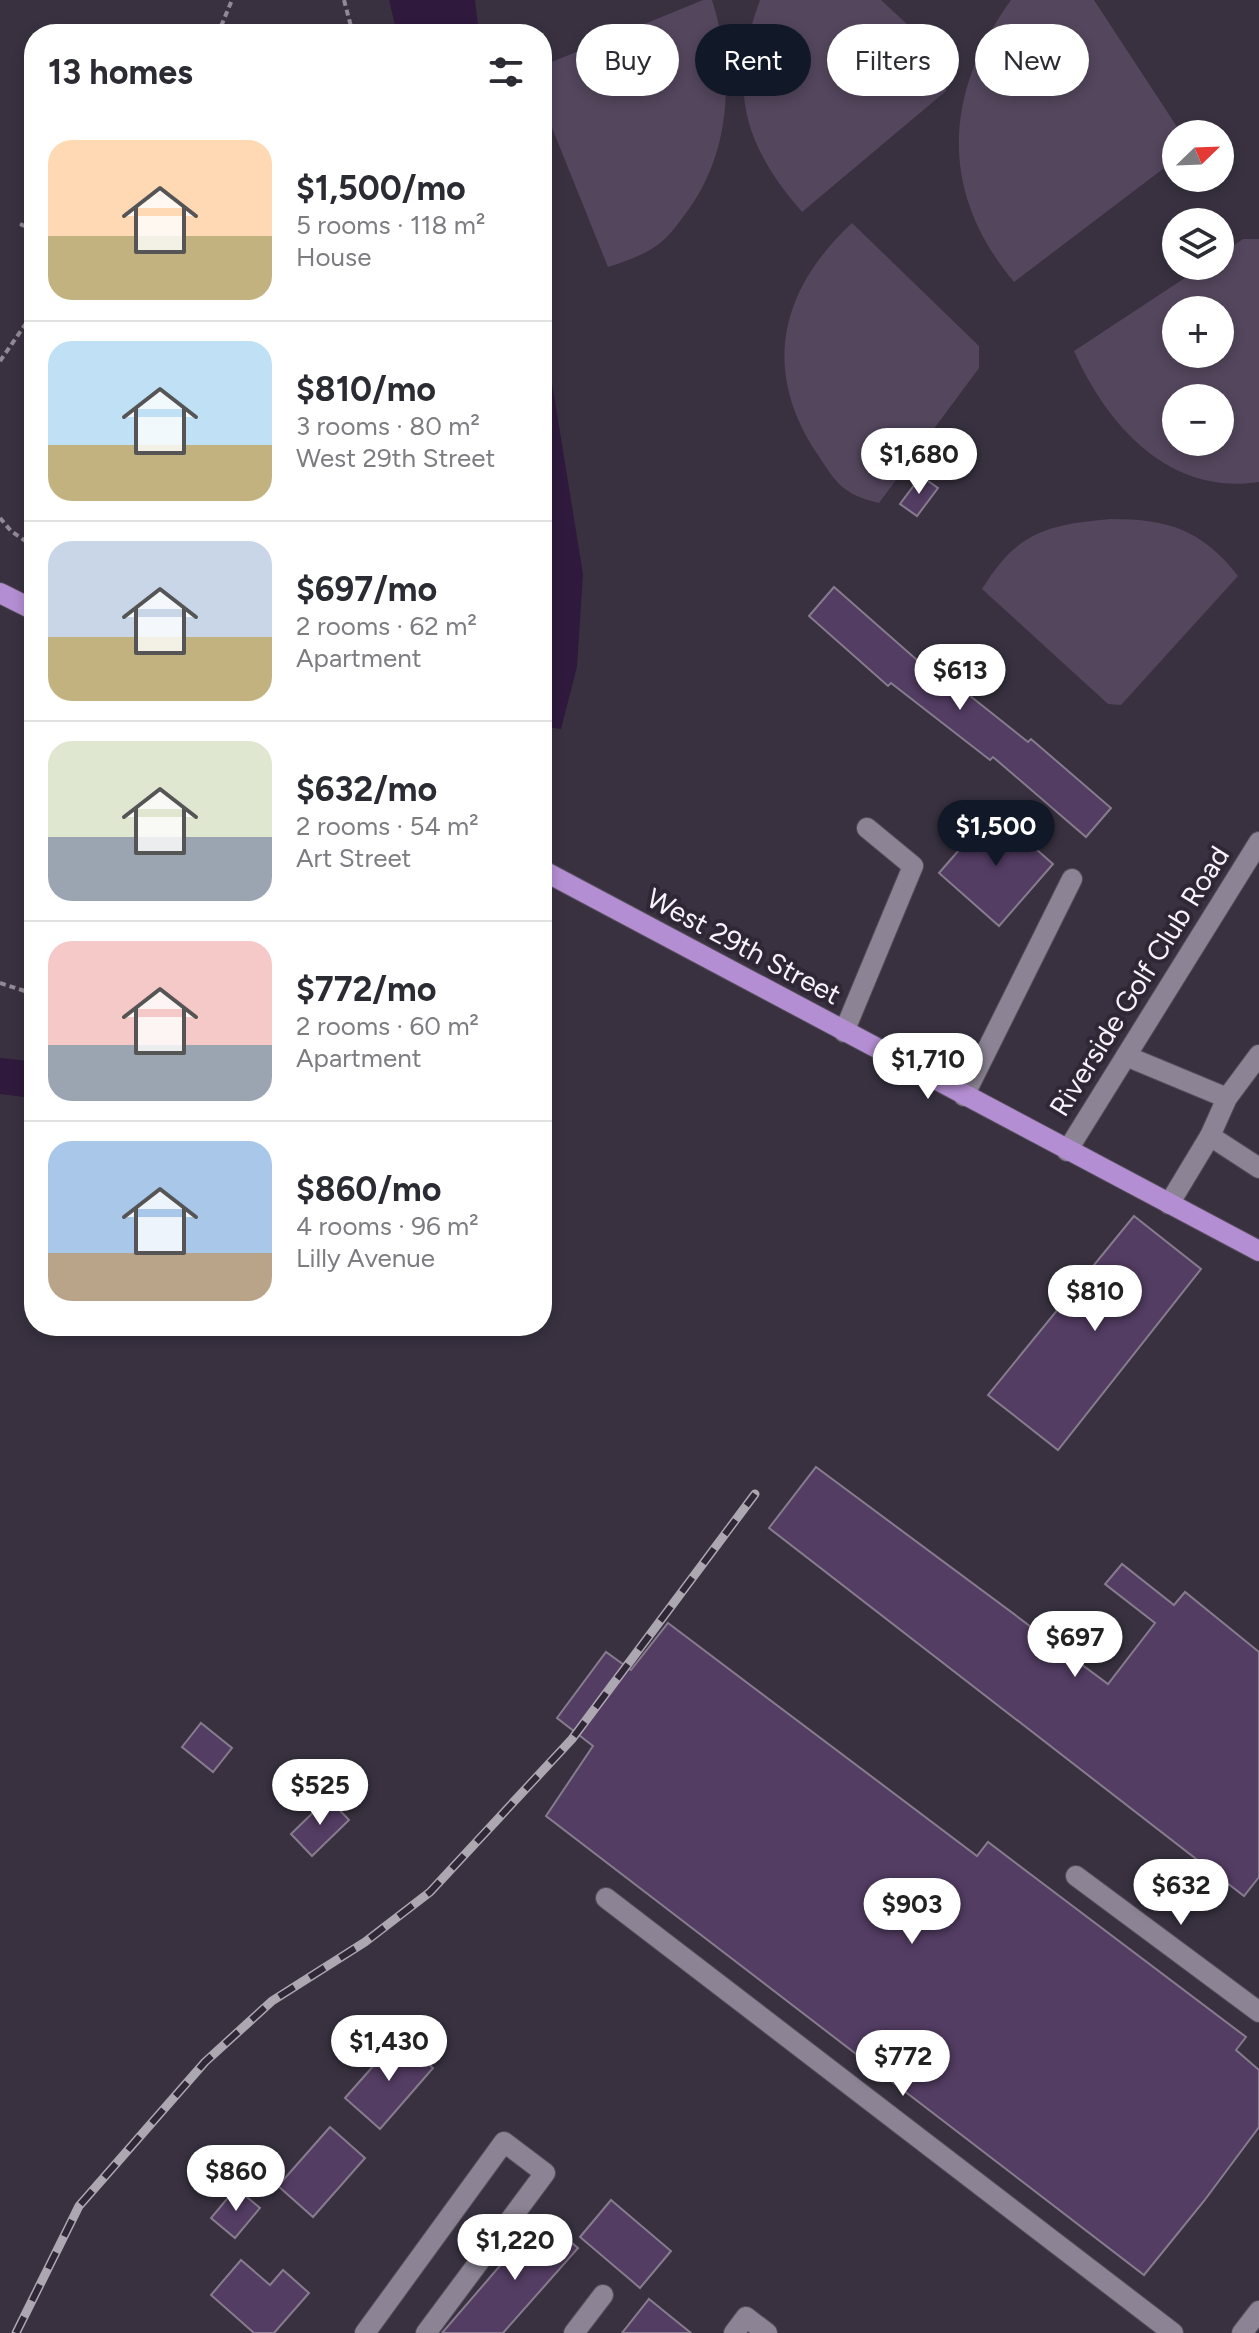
<!DOCTYPE html>
<html lang="en">
<head>
<meta charset="utf-8">
<style>
  :root { --surface:#fff; --page:#f2f2f3; --text:#2b2b33; --muted:#7c7c81; --line:#e1e1e2; --accent:#111827 }
  body { margin:0; font-family:Figtree,sans-serif; background:var(--page); color:var(--text); height:100vh; display:flex; flex-direction:column; font-size:30px; white-space:nowrap }
  * { box-sizing:border-box; margin:0 }
  p { font-size:26px; color:var(--muted) }
  .icon { flex:none; width:44px; height:44px; fill:none; stroke:currentColor; stroke-width:2; stroke-linecap:round; stroke-linejoin:round }
  .map { position:relative; flex:1; overflow:hidden }
  .drawer { position:absolute; left:24px; top:24px; width:528px; height:1312px; display:flex; flex-direction:column; background:var(--surface); border-radius:32px; box-shadow:0 4px 12px #0003 }
  .drawer>* { flex:none }
  .banner { position:absolute; left:576px; top:24px; width:562px; height:72px; display:flex; gap:16px }
  .needle { width:52px; rotate:67deg }
  .tools { position:absolute; left:1162px; top:120px; display:grid; gap:16px }
  .tools a { display:grid; place-items:center; width:72px; height:72px; border-radius:50%; background:var(--surface); box-shadow:0 4px 12px #0003; font-size:40px }
  .price { position:absolute; translate:-50% -68px; padding:0 18px; border-radius:28px; background:#fff; color:#222; font-size:26px; line-height:52px; filter:drop-shadow(0 2px 4px #0008) }
  .price::after { content:''; position:absolute; left:50%; top:48px; width:24px; height:18px; margin-left:-12px; background:inherit; clip-path:polygon(0 0,100% 0,50% 100%) }
  .price.active { background:var(--accent); color:#fff }
  ul { padding:0; list-style:none }
  li { display:flex; align-items:center; gap:24px; height:200px; padding:0 24px }
  li+li { border-top:2px solid var(--line) }
  li span { display:grid; place-items:center; flex:none; width:224px; height:160px; border-radius:24px; color:#555 }
  li>.icon { margin-inline-start:auto }
  span .icon { width:96px; height:96px; fill:#fffc; stroke-width:1 }
  li b { font-size:34px }
  h2 { display:flex; justify-content:space-between; align-items:center; height:96px; padding:0 24px; font-size:34px }
  .pill { padding:0 28px; border-radius:36px; background:var(--surface); box-shadow:0 4px 12px #0003; font-size:28px; line-height:72px }
  .pill.active { background:var(--accent); color:#fff }
  .map>svg:first-child { display:block }
  .green { fill:#53465d; fill-rule:evenodd }
  .water { fill:#2f1a3d }
  .lines { fill:none; stroke-linecap:round; stroke-linejoin:round }
  .river { stroke:#2f1a3d; stroke-width:36 }
  .building { fill:#533d63; stroke:#867c8d; stroke-width:2 }
  .minor-casing { stroke:#544d59; stroke-width:22 }
  .major-casing { stroke:#544d59; stroke-width:22 }
  .path { stroke:#908a96; stroke-width:4; stroke-dasharray:6 4; stroke-linecap:butt }
  .minor { stroke:#8c8394; stroke-width:20 }
  .major { stroke:#b48ed2; stroke-width:20 }
  .rail-casing { stroke:#ada7b2; stroke-width:9 }
  .rail { stroke:#2f2735; stroke-width:6; stroke-dasharray:18; stroke-linecap:butt }
  .labels { text-anchor:middle; stroke-width:8; stroke-linejoin:round; paint-order:stroke }
  .street-label { font-size:28px; fill:#f7f2fb; stroke:#2f2735 }
</style>
</head>
<body>
<div class="map">
<svg width="1259" height="2333" viewBox="0 0 1259 2333">
  <rect width="100%" height="100%" fill="#393140"/>
  <g class="green">
    <path d="M703,0H712C735,73 732,155 683,217C675,228 665,241 653,248C639,257 623,262 608,267L542,103V66Z"/>
    <path d="M760,0H881L950,64L946,91L802,212C742,143 728,87 760,0Z"/>
    <path d="M1011,0H1094L1181,133L1176,134V159L1014,282C938,191 944,93 1011,0Z"/>
    <path d="M852,223L979,346V368L879,503C842,494 837,484 816,452C761,368 781,289 852,223Z"/>
    <path d="M1243,239H1259V482C1169,496 1107,425 1074,351L1203,266H1220V255ZM1220,310V354H1176V310ZM1176,398H1220V442H1176Z"/>
    <path d="M1111,519C1169,519 1202,530 1238,576L1121,705L1108,704L982,589C1017,532 1046,525 1111,519Z"/>
  </g>
  <g class="water">
    <polygon points="389,0 475,0 479,34 397,34"/>
    <polygon points="542,321 583,574 577,667 561,729 542,726"/>
  </g>
  <g class="lines">
    <polyline class="river" points="0,1076 34,1080"/>
  </g>
  <g class="building">
    <polygon points="921,476 938,488 917,516 900,504"/>
    <polygon points="834,587 926,668 930,664 1028,742 1031,739 1111,808 1086,837 993,757 990,760 891,683 888,686 809,616"/>
    <polygon points="993,811 1053,864 999,926 939,873"/>
    <polygon points="1134,1216 1201,1269 1058,1450 988,1395"/>
    <polygon points="816,1467 1108,1684 1155,1623 1105,1584 1122,1564 1174,1605 1185,1592 1259,1652 1259,1877 1244,1896 769,1528"/>
    <polygon points="668,1623 977,1856 988,1842 1246,2037 1236,2050 1259,2070 1259,2127 1204,2201 1144,2275 546,1816 593,1746 557,1718 606,1652 631,1670"/>
    <polygon points="201,1723 232,1748 213,1772 182,1747"/>
    <polygon points="328,1798 349,1820 312,1856 291,1834"/>
    <polygon points="399,2037 433,2068 380,2129 345,2098"/>
    <polygon points="330,2127 365,2158 313,2217 278,2186"/>
    <polygon points="236,2188 260,2208 235,2238 211,2218"/>
    <polygon points="611,2200 671,2251 640,2288 580,2237"/>
    <polygon points="542,2217 578,2248 503,2333 442,2333"/>
    <polygon points="241,2260 270,2285 283,2270 309,2293 274,2333 254,2333 211,2295"/>
    <polygon points="649,2299 691,2333 622,2333"/>
  </g>
  <g class="lines">
    <defs>
      <g id="minor">
        <polyline points="844,1032 913,866 867,828"/>
        <polyline points="1126,1056 1227,1098"/>
        <polyline points="964,1096 1072,879"/>
        <polyline points="1210,1136 1259,1168"/>
        <polyline points="1067,1151 1259,842"/>
        <polyline points="1169,1204 1210,1136 1227,1098 1259,1055"/>
        <polyline points="1076,1876 1259,2012"/>
        <polyline points="606,1898 1173,2333"/>
        <polyline points="365,2333 504,2142 545,2173 426,2333"/>
        <polyline points="574,2333 603,2295"/>
        <polyline points="734,2333 746,2317 767,2333"/>
        <polyline points="1242,2333 1259,2311"/>
      </g>
      <g id="major">
        <polyline points="0,593 34,610"/>
        <polyline points="542,870 1259,1251"/>
      </g>
    </defs>
    <use href="#minor" class="minor-casing"/>
    <use href="#major" class="major-casing"/>
    <g class="path">
      <polyline points="344,0 353,34"/>
      <polyline points="215,34 222,24 232,0"/>
      <polyline points="20,224 34,230"/>
      <polyline points="0,361 34,312"/>
      <polyline points="0,518 11,531 34,547"/>
      <polyline points="0,983 34,994"/>
    </g>
    <use href="#minor" class="minor"/>
    <use href="#major" class="major"/>
    <defs>
      <polyline id="rail" points="16,2333 79,2206 205,2062 272,2001 365,1942 430,1892 572,1739 755,1494"/>
    </defs>
    <use href="#rail" class="rail-casing"/>
    <use href="#rail" class="rail"/>
  </g>
  <g class="labels">
    <g class="street-label">
      <text transform="translate(744 946) rotate(28)" y="10">West 29th Street</text>
      <text transform="translate(1139 981) rotate(-58)" y="10">Riverside Golf Club Road</text>
    </g>
  </g>
</svg>
<div class="tools">
<a><svg class="needle" viewBox="-14 -14 28 28"><path d="M0-13l5 13h-10z" fill="#e53935"/><path d="M0 13l5-13h-10z" fill="#7c7c81"/></svg></a>
<a><svg class="icon" aria-label="layers" viewBox="0 0 24 24"><path d="M12 4l9 5-9 5-9-5zM3 14l9 5 9-5"/></svg></a>
<a>+</a>
<a>−</a>
</div>
<b class="price" style="left:919px;top:496px">$1,680</b>
<b class="price" style="left:960px;top:712px">$613</b>
<b class="price active" style="left:996px;top:868px">$1,500</b>
<b class="price" style="left:928px;top:1101px">$1,710</b>
<b class="price" style="left:1095px;top:1333px">$810</b>
<b class="price" style="left:1075px;top:1679px">$697</b>
<b class="price" style="left:320px;top:1827px">$525</b>
<b class="price" style="left:1181px;top:1927px">$632</b>
<b class="price" style="left:912px;top:1946px">$903</b>
<b class="price" style="left:389px;top:2083px">$1,430</b>
<b class="price" style="left:903px;top:2098px">$772</b>
<b class="price" style="left:236px;top:2213px">$860</b>
<b class="price" style="left:515px;top:2282px">$1,220</b>
<div class="banner">
<a class="pill">Buy</a>
<a class="pill active">Rent</a>
<a class="pill">Filters</a>
<a class="pill">New</a>
</div>
<section class="drawer">
<h2>13 homes<svg class="icon" aria-label="filters" viewBox="0 0 24 24"><path d="M4 7h16M4 17h16"/><circle cx="9" cy="7" r="2"/><circle cx="15" cy="17" r="2"/></svg></h2>
<ul>
<li><span style="background:linear-gradient(#ffd9b3 60%,#c2b280 0)"><svg class="icon" aria-label="home" viewBox="0 0 24 24"><path d="M3 11l9-7 9 7M6 9v11h12V9"/></svg></span><div><b>$1,500/mo</b><p>5 rooms · 118 m²</p><p>House</p></div></li>
<li><span style="background:linear-gradient(#bfe0f5 65%,#c2b280 0)"><svg class="icon" aria-label="home" viewBox="0 0 24 24"><path d="M3 11l9-7 9 7M6 9v11h12V9"/></svg></span><div><b>$810/mo</b><p>3 rooms · 80 m²</p><p>West 29th Street</p></div></li>
<li><span style="background:linear-gradient(#c9d6e8 60%,#c2b280 0)"><svg class="icon" aria-label="home" viewBox="0 0 24 24"><path d="M3 11l9-7 9 7M6 9v11h12V9"/></svg></span><div><b>$697/mo</b><p>2 rooms · 62 m²</p><p>Apartment</p></div></li>
<li><span style="background:linear-gradient(#dfe7d0 60%,#9aa5b1 0)"><svg class="icon" aria-label="home" viewBox="0 0 24 24"><path d="M3 11l9-7 9 7M6 9v11h12V9"/></svg></span><div><b>$632/mo</b><p>2 rooms · 54 m²</p><p>Art Street</p></div></li>
<li><span style="background:linear-gradient(#f6c9c9 65%,#9aa5b1 0)"><svg class="icon" aria-label="home" viewBox="0 0 24 24"><path d="M3 11l9-7 9 7M6 9v11h12V9"/></svg></span><div><b>$772/mo</b><p>2 rooms · 60 m²</p><p>Apartment</p></div></li>
<li><span style="background:linear-gradient(#a9c7e8 70%,#b9a48a 0)"><svg class="icon" aria-label="home" viewBox="0 0 24 24"><path d="M3 11l9-7 9 7M6 9v11h12V9"/></svg></span><div><b>$860/mo</b><p>4 rooms · 96 m²</p><p>Lilly Avenue</p></div></li>
</ul>
</section>
</div>
</body>
</html>
